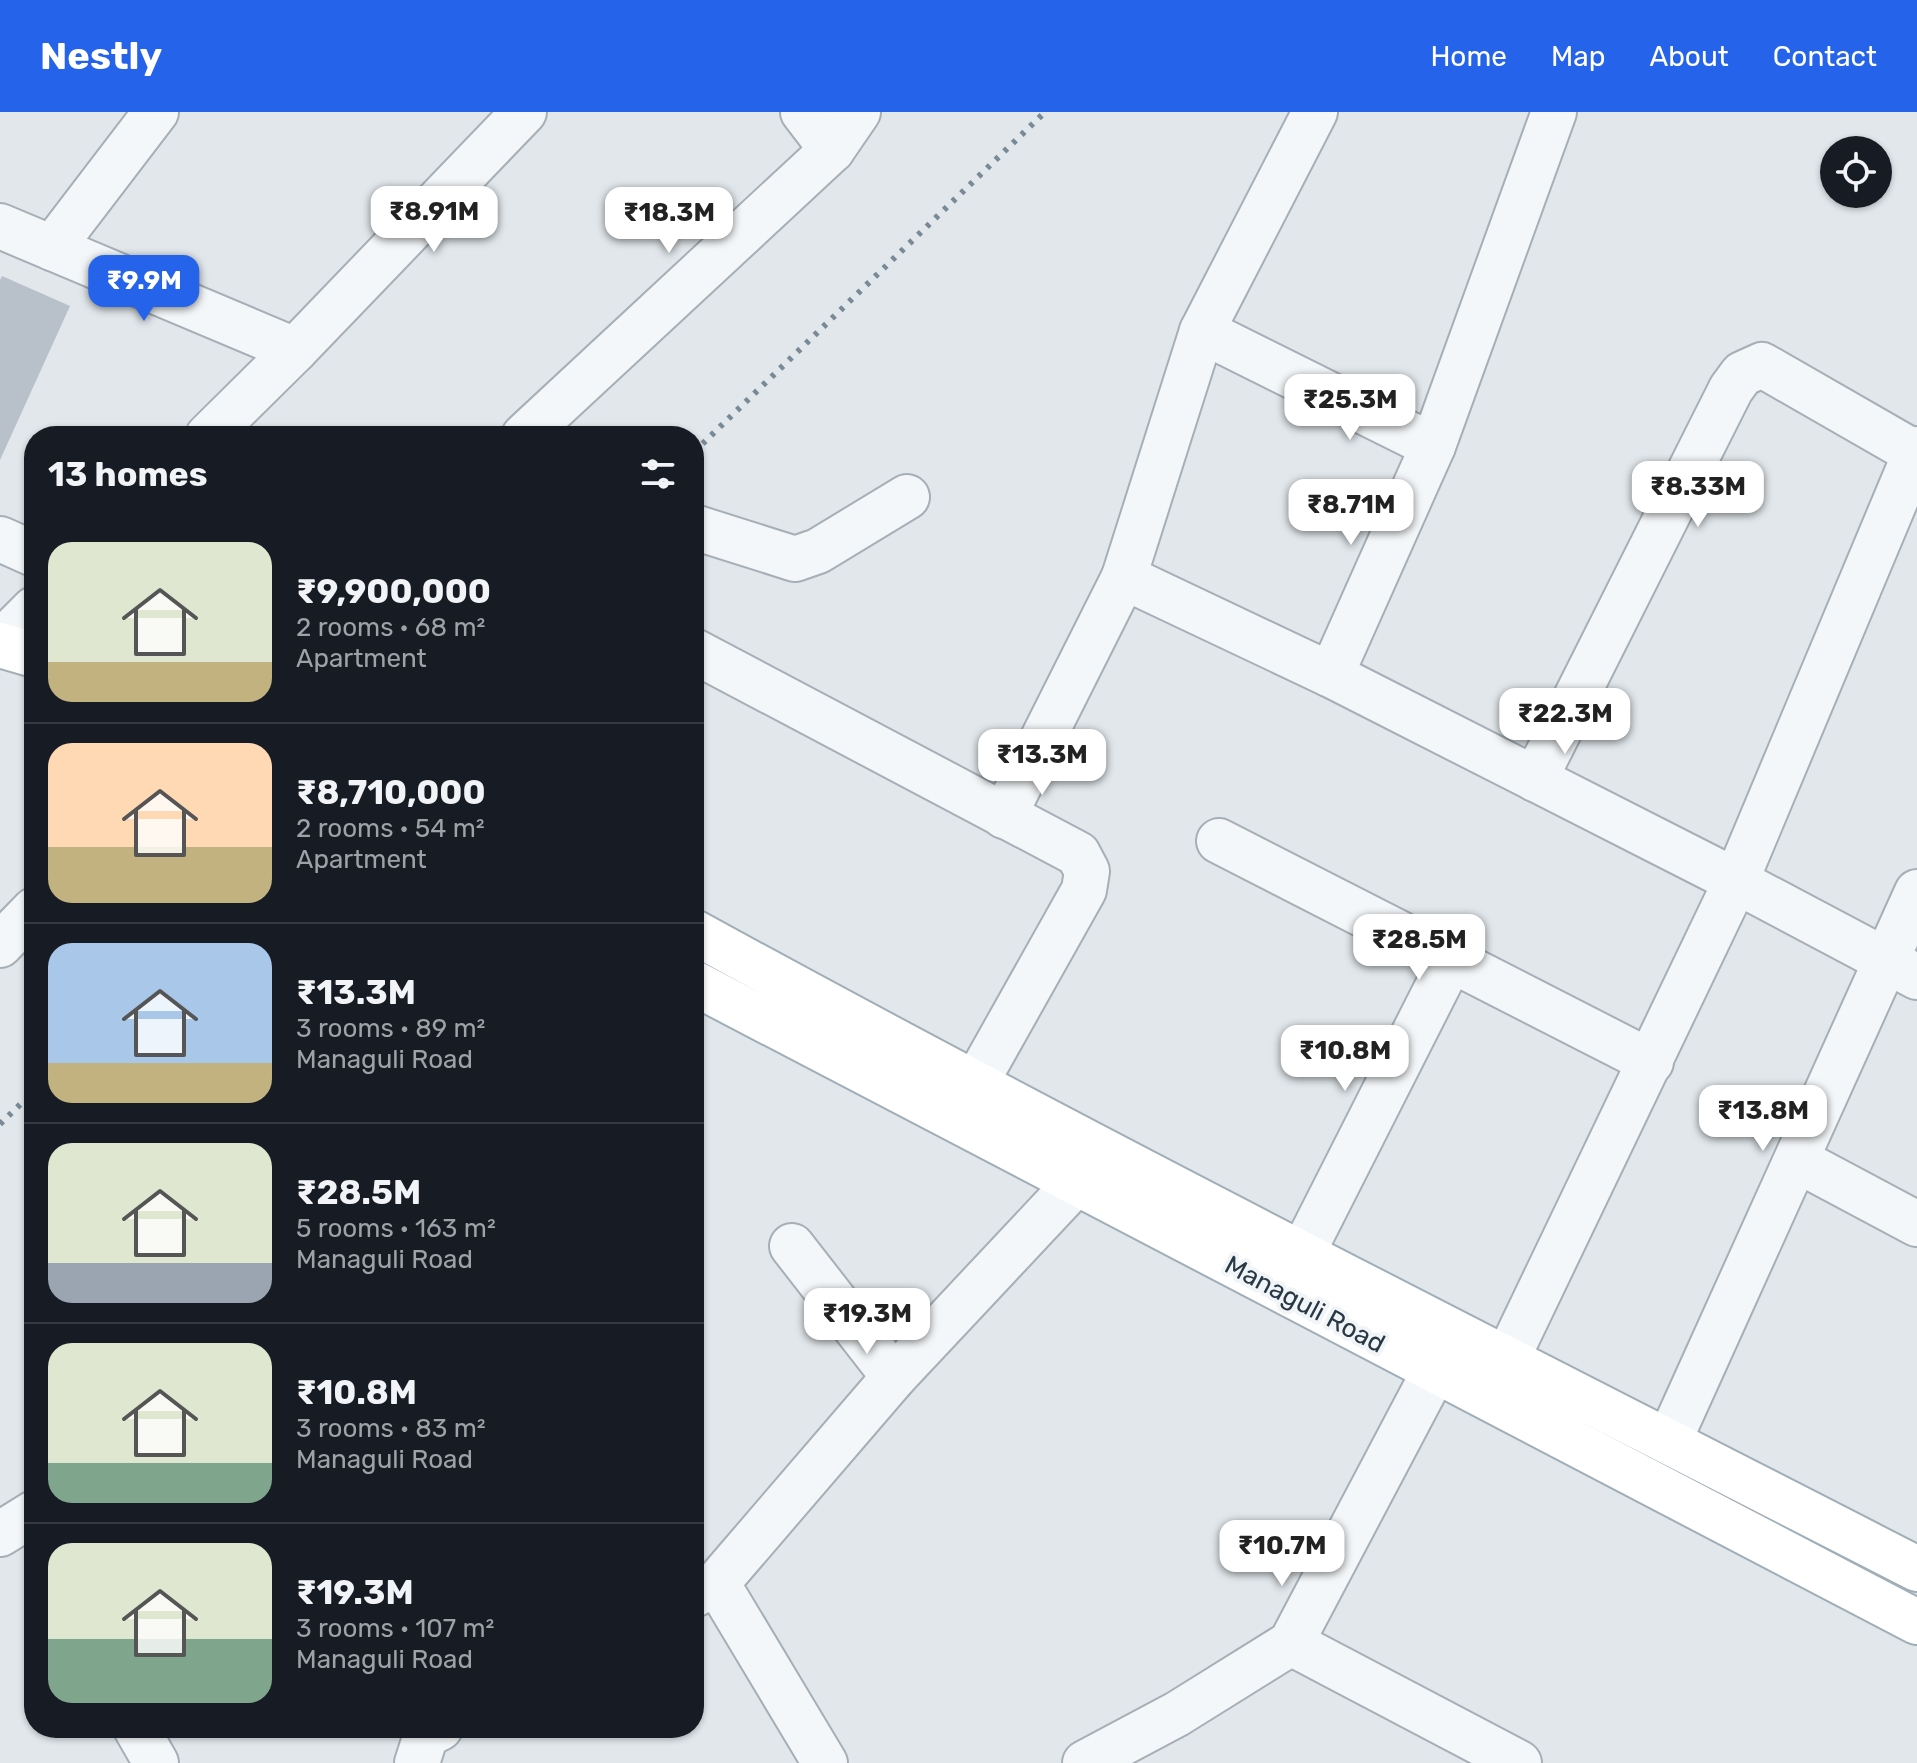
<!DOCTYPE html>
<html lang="en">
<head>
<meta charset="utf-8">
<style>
  :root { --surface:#171b24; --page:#242831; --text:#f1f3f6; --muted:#9ea1a6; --line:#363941; --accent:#2563eb }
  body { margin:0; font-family:Rubik,sans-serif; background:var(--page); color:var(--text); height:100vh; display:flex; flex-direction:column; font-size:30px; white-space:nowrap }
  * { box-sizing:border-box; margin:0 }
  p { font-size:26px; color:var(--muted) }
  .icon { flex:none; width:44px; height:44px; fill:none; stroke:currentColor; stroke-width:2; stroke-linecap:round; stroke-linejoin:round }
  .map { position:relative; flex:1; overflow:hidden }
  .details { position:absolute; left:24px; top:314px; width:680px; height:1312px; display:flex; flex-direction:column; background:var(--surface); border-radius:32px; box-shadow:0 2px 6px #0004 }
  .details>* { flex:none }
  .fabs { position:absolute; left:1820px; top:24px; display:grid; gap:16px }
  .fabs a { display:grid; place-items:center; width:72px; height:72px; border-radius:50%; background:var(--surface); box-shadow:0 2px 6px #0004; font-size:40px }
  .price { position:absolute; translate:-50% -68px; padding:0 18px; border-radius:16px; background:#fff; color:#222; font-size:26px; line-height:52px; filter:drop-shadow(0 2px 4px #0008) }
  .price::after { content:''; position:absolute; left:50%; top:48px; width:24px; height:18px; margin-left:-12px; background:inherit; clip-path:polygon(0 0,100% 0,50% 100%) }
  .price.active { background:var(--accent); color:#fff }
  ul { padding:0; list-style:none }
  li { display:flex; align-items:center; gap:24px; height:200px; padding:0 24px }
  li+li { border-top:2px solid var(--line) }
  li span { display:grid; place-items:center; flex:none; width:224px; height:160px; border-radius:24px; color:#555 }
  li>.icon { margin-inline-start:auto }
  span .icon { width:96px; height:96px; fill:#fffc; stroke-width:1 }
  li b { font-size:34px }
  h2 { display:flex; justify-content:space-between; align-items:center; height:96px; padding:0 24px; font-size:34px }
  header { display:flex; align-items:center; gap:48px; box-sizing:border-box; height:112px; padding:0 40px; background:var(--accent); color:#fff }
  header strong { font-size:38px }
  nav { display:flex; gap:44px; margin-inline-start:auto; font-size:28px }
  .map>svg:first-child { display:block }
  .building { fill:#b8c1c9 }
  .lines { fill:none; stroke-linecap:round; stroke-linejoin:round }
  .minor-casing { stroke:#a6afb6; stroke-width:48 }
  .major-casing { stroke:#9faeb7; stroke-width:48 }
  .minor { stroke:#f4f7f9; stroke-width:44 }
  .major { stroke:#fff; stroke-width:44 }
  .rail { stroke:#798a96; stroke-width:6; stroke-dasharray:4 8; stroke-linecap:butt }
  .labels { text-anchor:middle; stroke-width:8; stroke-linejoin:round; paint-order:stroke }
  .street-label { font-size:26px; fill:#283844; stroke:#f1f5f8 }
</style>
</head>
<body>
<header>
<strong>Nestly</strong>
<nav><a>Home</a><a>Map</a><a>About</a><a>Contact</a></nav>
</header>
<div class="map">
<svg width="1917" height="1651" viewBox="0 0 1917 1651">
  <rect width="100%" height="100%" fill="#e1e7eb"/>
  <polygon class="building" points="2,164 70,194 0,348 0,168"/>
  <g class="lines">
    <defs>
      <g id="minor">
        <polyline points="803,0 832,38"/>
        <polyline points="1315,0 1202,219 1433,334 1554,0"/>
        <polyline points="0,114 295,238 208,324"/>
        <polyline points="52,136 156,0"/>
        <polyline points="295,238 524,0"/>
        <polyline points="524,324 832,38 858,0"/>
        <polyline points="1917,337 1736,769 1917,865"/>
        <polyline points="694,415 795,447 818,439 907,385"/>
        <polyline points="0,427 34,442"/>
        <polyline points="1124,465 1202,219"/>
        <polyline points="0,531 34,497"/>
        <polyline points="694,539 1078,742 1087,759 1084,778 974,974"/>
        <polyline points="1331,563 1433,334"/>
        <polyline points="1535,667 1731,277 1742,262 1762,253 1917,342"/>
        <polyline points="1004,704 1124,465 1331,563 1736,769 1506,1249"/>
        <polyline points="1219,729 1651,950"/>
        <polyline points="0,833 34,798"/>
        <polyline points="1797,1048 1917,1112"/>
        <polyline points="792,1134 894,1265"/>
        <polyline points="1301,1144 1451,848"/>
        <polyline points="1669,1329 1917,780"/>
        <polyline points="0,1422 34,1401"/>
        <polyline points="717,1471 894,1265 1076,1071"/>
        <polyline points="694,1483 717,1471 825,1651"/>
        <polyline points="1291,1531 1519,1651"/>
        <polyline points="136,1616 156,1651"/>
        <polyline points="417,1651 426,1623 440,1616"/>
        <polyline points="1085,1651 1177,1602 1291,1531 1434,1260"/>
      </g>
      <g id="major">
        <polyline points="0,533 34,543"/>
        <path d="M694,820C1097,1041 1508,1247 1917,1457"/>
        <polyline points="694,871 1917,1510"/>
      </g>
    </defs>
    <use href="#minor" class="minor-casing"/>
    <use href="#major" class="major-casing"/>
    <use href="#minor" class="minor"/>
    <use href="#major" class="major"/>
    <g class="rail">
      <polyline points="694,340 1045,0"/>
      <polyline points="0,1012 34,979"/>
    </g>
  </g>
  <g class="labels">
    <g class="street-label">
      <text transform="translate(1305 1192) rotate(28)" y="9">Managuli Road</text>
    </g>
  </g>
</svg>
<div class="fabs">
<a><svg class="icon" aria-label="locate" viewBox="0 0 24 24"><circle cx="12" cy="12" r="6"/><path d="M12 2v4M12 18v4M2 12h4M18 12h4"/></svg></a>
</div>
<b class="price" style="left:434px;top:142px">₹8.91M</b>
<b class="price" style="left:669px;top:143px">₹18.3M</b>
<b class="price active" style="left:144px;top:211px">₹9.9M</b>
<b class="price" style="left:1350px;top:330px">₹25.3M</b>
<b class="price" style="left:1698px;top:417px">₹8.33M</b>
<b class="price" style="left:1351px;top:435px">₹8.71M</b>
<b class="price" style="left:1565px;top:644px">₹22.3M</b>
<b class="price" style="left:1042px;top:685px">₹13.3M</b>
<b class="price" style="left:1419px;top:870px">₹28.5M</b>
<b class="price" style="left:1345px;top:981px">₹10.8M</b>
<b class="price" style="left:1763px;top:1041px">₹13.8M</b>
<b class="price" style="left:867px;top:1244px">₹19.3M</b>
<b class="price" style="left:1282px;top:1476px">₹10.7M</b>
<section class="details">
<h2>13 homes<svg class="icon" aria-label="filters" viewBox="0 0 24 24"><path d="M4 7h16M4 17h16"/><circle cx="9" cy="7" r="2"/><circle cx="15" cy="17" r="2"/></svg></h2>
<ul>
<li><span style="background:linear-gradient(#dfe7d0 75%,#c2b280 0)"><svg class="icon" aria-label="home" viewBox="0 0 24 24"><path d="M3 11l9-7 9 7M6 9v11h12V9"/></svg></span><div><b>₹9,900,000</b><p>2 rooms · 68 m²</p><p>Apartment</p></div></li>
<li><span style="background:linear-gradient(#ffd9b3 65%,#c2b280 0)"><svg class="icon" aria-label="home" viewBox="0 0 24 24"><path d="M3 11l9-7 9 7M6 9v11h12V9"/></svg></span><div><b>₹8,710,000</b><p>2 rooms · 54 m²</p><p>Apartment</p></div></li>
<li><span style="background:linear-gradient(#a9c7e8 75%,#c2b280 0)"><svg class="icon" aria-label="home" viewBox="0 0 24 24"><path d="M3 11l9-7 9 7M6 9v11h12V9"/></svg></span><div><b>₹13.3M</b><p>3 rooms · 89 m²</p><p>Managuli Road</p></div></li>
<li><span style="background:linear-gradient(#dfe7d0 75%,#9aa5b1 0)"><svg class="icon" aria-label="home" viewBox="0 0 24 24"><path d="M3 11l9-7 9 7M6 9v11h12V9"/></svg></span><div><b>₹28.5M</b><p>5 rooms · 163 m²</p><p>Managuli Road</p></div></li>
<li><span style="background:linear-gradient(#dfe7d0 75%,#7fa58c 0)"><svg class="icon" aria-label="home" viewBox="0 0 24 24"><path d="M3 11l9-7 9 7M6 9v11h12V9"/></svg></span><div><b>₹10.8M</b><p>3 rooms · 83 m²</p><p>Managuli Road</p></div></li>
<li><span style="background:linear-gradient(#dfe7d0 60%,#7fa58c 0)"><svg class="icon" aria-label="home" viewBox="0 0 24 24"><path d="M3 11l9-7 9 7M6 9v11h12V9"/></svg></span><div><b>₹19.3M</b><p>3 rooms · 107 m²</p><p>Managuli Road</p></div></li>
</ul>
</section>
</div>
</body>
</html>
